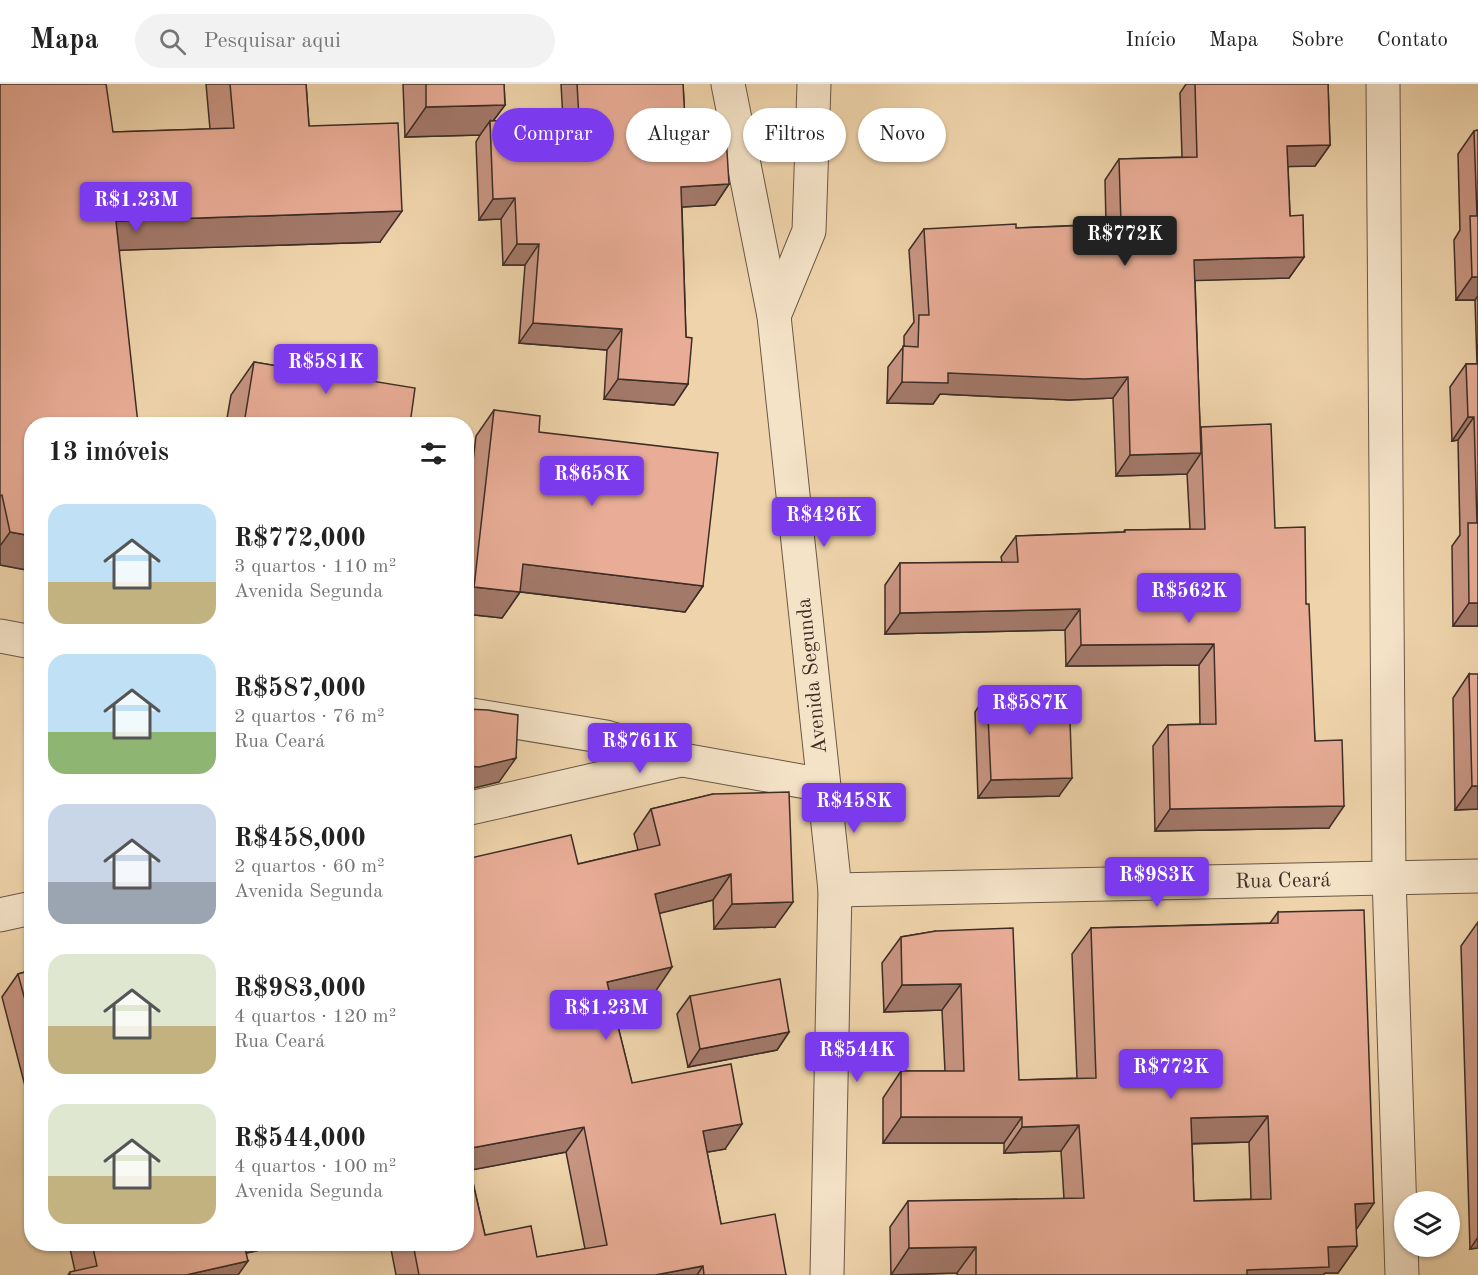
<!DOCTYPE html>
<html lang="pt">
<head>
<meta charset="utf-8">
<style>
  :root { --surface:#fff; --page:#f2f2f2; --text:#222; --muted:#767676; --line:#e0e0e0; --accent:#7c3aed }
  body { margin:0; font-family:"Old Standard TT",serif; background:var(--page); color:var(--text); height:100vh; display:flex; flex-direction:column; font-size:22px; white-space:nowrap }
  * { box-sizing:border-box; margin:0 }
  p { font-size:20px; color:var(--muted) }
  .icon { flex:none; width:33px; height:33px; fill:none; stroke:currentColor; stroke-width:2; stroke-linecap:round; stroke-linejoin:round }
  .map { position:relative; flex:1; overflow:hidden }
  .drawer { position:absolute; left:24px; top:333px; width:450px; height:834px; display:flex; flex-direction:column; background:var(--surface); border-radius:24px; box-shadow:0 2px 4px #0004 }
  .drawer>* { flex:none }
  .banner { position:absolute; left:492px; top:24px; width:570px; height:54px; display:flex; gap:12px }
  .tools { position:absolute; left:1394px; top:1107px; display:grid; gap:12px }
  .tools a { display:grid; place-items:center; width:66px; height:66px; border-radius:50%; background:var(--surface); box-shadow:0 2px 4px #0004; font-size:30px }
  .price { position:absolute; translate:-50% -51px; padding:0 14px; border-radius:6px; background:var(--accent); color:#fff; font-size:20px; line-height:39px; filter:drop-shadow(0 2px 3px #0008) }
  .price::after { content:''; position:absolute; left:50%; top:36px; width:18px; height:14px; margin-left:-9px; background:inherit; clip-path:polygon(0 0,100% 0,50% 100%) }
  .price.selected { background:#222; color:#fff }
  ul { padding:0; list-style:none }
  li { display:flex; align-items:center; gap:18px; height:150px; padding:0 24px }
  li span { display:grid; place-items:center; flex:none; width:168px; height:120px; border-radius:18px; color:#555 }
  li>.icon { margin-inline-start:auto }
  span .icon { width:72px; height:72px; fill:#fffc; stroke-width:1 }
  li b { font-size:26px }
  h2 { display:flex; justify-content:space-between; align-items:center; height:72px; padding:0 24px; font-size:26px }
  .pill { padding:0 21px; border-radius:27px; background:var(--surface); box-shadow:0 2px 4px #0004; font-size:21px; line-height:54px }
  .pill.selected { background:var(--accent); color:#fff }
  header { display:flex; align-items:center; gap:36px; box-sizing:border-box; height:84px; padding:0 30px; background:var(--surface); border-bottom:2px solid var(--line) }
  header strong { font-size:28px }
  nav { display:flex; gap:33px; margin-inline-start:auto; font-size:21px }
  .search { width:420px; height:54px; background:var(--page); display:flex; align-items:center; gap:15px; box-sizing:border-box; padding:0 21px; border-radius:33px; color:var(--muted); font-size:22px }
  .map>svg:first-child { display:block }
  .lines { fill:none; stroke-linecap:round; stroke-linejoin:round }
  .street-casing { stroke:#695747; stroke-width:35 }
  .street { stroke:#f5e3c8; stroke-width:33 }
  .wall { fill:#c89582; stroke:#3c2d26; stroke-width:1.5; fill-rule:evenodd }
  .shaded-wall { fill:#a3796a; stroke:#3c2d26; stroke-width:1.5 }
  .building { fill:#e9ad97; stroke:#3c2d26; stroke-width:1.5; fill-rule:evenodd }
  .labels { text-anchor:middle; stroke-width:4.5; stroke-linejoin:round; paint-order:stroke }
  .street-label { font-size:21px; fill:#3c2d26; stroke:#f5e3c8 }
</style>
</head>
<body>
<header>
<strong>Mapa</strong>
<div class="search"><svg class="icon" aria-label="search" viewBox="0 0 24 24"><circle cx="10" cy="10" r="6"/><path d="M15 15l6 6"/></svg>Pesquisar aqui</div>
<nav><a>Início</a><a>Mapa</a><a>Sobre</a><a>Contato</a></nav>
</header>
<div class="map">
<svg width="1478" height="1191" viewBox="0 0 1478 1191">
  <rect width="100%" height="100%" fill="#efd4ab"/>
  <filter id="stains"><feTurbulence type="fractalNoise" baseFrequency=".00333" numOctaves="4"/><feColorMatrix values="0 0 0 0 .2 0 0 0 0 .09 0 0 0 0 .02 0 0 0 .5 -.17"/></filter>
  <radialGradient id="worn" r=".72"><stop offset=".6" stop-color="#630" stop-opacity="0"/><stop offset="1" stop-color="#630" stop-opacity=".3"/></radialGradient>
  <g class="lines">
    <defs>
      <g id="street">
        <polyline points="728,0 774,232 835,806 827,1191"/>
        <polyline points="1383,0 1389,793 1402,1191"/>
        <polyline points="774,232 809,147 814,0"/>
        <polyline points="0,552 32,558"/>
        <polyline points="466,630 606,653 683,676 823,701"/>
        <polyline points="466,725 681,676"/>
        <polyline points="835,806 1478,792"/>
        <polyline points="0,831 32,824"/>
      </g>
    </defs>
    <use href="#street" class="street-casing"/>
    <use href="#street" class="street"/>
  </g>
  <g class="wall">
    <polygon points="0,0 113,48 210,45 206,0 306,0 309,42 380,158 120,166 32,487 0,481"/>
    <polygon points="403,0 504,0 505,21 493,37 563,35 561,0 683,0 686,54 729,100 715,121 682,123 686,253 688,300 674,321 604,315 607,266 519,259 525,181 503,181 501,135 479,136 476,58 480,51 405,53"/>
    <polygon points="1186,0 1328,0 1330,61 1315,82 1288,82 1290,132 1304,173 1289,194 1195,196 1200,344 1201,343 1275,444 1306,520 1315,657 1329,744 1155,747 1153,662 1168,641 1200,640 1199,581 1066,582 1065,546 885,550 885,501 900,479 1002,478 1001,473 1016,452 1123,448 1125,446 1190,445 1187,389 1187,390 1116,392 1113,314 1069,316 940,310 933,320 887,319 888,283 904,262 904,252 914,238 909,166 924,145 1016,144 1106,140 1105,96 1119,75 1182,73 1180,9"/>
    <polygon points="1478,46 1478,542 1453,542 1452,462 1460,451 1458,356 1452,357 1450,303 1466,280 1477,280 1475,216 1456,216 1454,156 1460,146 1458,70 1474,47"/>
    <polygon points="328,264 365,296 410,340 226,340 231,311 254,278 312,288"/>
    <polygon points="494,326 539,348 703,502 685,528 520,508 502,534 466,530 466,436 476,352"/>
    <polygon points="1469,590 1478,725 1455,726 1453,614"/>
    <polygon points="987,610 1059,712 978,714 975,628"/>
    <path d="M713,710L775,843L714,845L713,816L659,829L655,908L612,918L632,999L725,1065L707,1068L721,1140L786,1191H396L390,1160H466V775L578,780L638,766L634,750L651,725ZM566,1068L585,1165L537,1173L485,1151L470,1086Z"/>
    <path d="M1278,828L1356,1145L1357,1162L1338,1189H1325L1323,1191H957V1189L891,1191L890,1143L908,1117L1064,1115L1061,1067L1004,1069V1059H883V1014L901,987H945L942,926L884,928L882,879L901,853L936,847L1019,996L1077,994L1072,870L1091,844L1270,839ZM1249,1058L1251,1115L1194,1117L1192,1060Z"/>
    <polygon points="1478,838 1478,1164 1470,1165 1461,862"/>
    <polygon points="32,886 32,1029 2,913 18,890"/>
    <polygon points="690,912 789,948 777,966 688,983 677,930"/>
    <polygon points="69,1160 287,1160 246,1169 238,1191 68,1191 70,1188 75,1187"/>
  </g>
  <g class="shaded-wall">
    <polygon points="505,21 490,41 490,37 480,51 405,53 426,23"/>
    <polygon points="1330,61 1315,82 1272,83 1287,62"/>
    <polygon points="729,100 715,121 667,124 681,103"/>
    <polygon points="515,114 501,135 479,136 493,115"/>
    <polygon points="402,127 380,158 95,167 116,137"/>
    <polygon points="517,160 539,160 525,181 503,181"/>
    <polygon points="1304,173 1289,194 1180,197 1194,176"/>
    <polygon points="1472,193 1478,193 1478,212 1475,216 1456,216"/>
    <polygon points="533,239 622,245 607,266 519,259"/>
    <polygon points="948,289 1128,293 1113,314 1069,316 940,310 933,320 887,319 902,298"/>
    <polygon points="618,295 688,300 674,321 604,315"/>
    <polygon points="1468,333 1474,333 1458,356 1452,357"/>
    <polygon points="1201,369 1187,390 1116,392 1130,371"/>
    <polygon points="10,448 32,452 32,487 0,481 0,462"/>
    <polygon points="523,480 703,502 685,528 505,506"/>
    <polygon points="474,503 520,508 502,534 466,530 466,513"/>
    <polygon points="1469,519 1478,519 1478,542 1453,542"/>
    <polygon points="1080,525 1065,546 885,550 900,529"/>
    <polygon points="1214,560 1199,581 1066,582 1081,561"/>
    <polygon points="516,674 499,698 466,706 466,682"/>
    <polygon points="1072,694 1059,712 978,714 991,696"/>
    <polygon points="1472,702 1478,702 1478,725 1455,726"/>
    <polygon points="1344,722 1329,744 1155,747 1170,725"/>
    <polygon points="731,790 713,816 637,835 655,810"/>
    <polygon points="793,818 775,843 714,845 732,820"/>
    <polygon points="672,883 655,908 589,924 607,898"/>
    <polygon points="961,900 942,926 884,928 902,901"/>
    <polygon points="789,948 777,966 688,983 700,965"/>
    <polygon points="1268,1032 1249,1058 1173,1060 1191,1034"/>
    <polygon points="901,1033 1022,1033 1004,1059 883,1059"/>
    <polygon points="742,1040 725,1065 685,1072 703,1047"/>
    <polygon points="1079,1041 1061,1067 1004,1069 1022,1043"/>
    <polygon points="584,1043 566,1068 466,1087 466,1065"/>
    <polygon points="1374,1119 1356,1146 1355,1120"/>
    <polygon points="1478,1153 1478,1164 1470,1165"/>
    <polygon points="234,1160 287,1160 224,1174"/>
    <polygon points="1357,1162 1338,1189 1325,1189 1323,1191 1243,1191 1247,1186 1328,1163"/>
    <polygon points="976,1163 957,1189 891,1191 909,1164"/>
    <polygon points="248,1177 238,1191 186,1191"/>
    <polygon points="703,1182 697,1191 655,1191"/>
  </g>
  <g class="building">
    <polygon points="0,0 106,0 113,48 234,44 230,0 306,0 309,42 398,39 402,127 116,137 138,340 32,340 32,452 10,448 2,411 0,412"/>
    <polygon points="426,0 504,0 505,21 426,23"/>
    <polygon points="577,0 683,0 686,54 726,51 729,100 681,103 686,253 692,254 688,300 618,295 622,245 533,239 539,160 517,160 515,114 493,115 490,37 579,34"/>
    <polygon points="1195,0 1328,0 1330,61 1287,62 1290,132 1303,131 1304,173 1194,176 1201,369 1130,371 1128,293 1084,295 948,289 948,299 902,298 903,262 918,263 919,231 929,231 924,145 1016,140 1016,144 1121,140 1119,75 1197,73"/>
    <polygon points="1478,46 1478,193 1472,193 1470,132 1477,132 1474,47"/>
    <polygon points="328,264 369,271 365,296 415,304 410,340 244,340 254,278 324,290"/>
    <polygon points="1466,280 1478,280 1478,519 1469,519 1468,439 1477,439 1474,333 1468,333"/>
    <polygon points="494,326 540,332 539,348 718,369 703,502 523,480 520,508 474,503"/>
    <polygon points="1271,340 1275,444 1305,443 1306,520 1309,520 1315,657 1342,656 1344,722 1170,725 1168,641 1216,640 1214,560 1081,561 1080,525 900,529 900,479 1018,478 1016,452 1125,448 1125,446 1205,445 1201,343"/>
    <polygon points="1469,590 1478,590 1478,702 1472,702"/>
    <polygon points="1069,608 1072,694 991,696 987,610"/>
    <polygon points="466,625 488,626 518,631 516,674 479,683 466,682"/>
    <polygon points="789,708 793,818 732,820 731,790 655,810 672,883 607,898 632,999 731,980 742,1040 703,1047 721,1140 775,1130 786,1191 704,1191 703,1182 655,1191 419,1191 413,1160 466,1160 466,1069 485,1151 531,1142 537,1173 607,1161 584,1043 466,1065 466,775 571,751 578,780 660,761 651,725 713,710"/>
    <path d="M1364,826L1374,1119L1355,1120L1357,1162L1328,1163L1329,1183L1247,1186V1191H976V1163L909,1164L908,1117L1084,1114L1079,1041L1022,1043V1033H901V987H964L961,900L902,901L901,853L936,847L1013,844L1019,996L1096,994L1091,844L1278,839V828ZM1268,1032L1271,1115L1194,1117L1191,1034Z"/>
    <polygon points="32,886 32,942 18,890"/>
    <polygon points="780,895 789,948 700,965 690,912"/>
    <polygon points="92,1160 244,1160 248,1177 186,1191 70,1191 70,1188 97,1182"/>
  </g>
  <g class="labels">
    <g class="street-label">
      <text transform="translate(811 592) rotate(-96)" y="7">Avenida Segunda</text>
      <text transform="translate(1283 796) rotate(-1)" y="7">Rua Ceará</text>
    </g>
  </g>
  <rect width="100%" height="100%" filter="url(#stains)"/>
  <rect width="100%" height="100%" fill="url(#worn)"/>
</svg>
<div class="tools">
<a><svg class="icon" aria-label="layers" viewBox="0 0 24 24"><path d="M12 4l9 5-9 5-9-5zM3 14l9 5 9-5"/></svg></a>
</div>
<b class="price" style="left:136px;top:149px">R$1.23M</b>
<b class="price selected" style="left:1125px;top:183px">R$772K</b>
<b class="price" style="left:326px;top:311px">R$581K</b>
<b class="price" style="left:592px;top:423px">R$658K</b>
<b class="price" style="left:824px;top:464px">R$426K</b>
<b class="price" style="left:1189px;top:540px">R$562K</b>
<b class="price" style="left:1030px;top:652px">R$587K</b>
<b class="price" style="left:640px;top:690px">R$761K</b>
<b class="price" style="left:854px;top:750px">R$458K</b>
<b class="price" style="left:1157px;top:824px">R$983K</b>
<b class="price" style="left:606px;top:957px">R$1.23M</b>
<b class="price" style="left:857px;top:999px">R$544K</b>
<b class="price" style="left:1171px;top:1016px">R$772K</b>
<div class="banner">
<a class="pill selected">Comprar</a>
<a class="pill">Alugar</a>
<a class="pill">Filtros</a>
<a class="pill">Novo</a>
</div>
<section class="drawer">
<h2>13 imóveis<svg class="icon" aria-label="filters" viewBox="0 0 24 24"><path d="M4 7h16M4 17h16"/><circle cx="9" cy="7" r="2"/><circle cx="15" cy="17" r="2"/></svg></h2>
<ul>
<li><span style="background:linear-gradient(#bfe0f5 65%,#c2b280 0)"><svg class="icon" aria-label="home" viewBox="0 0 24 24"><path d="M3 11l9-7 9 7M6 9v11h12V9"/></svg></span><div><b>R$772,000</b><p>3 quartos · 110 m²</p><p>Avenida Segunda</p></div></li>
<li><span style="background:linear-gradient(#bfe0f5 65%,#8fb573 0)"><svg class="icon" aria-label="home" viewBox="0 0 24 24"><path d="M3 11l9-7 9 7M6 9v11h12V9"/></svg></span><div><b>R$587,000</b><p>2 quartos · 76 m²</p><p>Rua Ceará</p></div></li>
<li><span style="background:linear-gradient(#c9d6e8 65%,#9aa5b1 0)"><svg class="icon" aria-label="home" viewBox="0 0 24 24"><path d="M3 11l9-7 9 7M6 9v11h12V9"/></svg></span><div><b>R$458,000</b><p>2 quartos · 60 m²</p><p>Avenida Segunda</p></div></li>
<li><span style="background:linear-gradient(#dfe7d0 60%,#c2b280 0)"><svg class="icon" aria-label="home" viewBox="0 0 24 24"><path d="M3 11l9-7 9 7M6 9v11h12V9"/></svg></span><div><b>R$983,000</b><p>4 quartos · 120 m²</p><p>Rua Ceará</p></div></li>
<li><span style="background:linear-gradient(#dfe7d0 60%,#c2b280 0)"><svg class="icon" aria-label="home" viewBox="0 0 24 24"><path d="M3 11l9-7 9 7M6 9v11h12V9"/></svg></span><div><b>R$544,000</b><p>4 quartos · 100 m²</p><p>Avenida Segunda</p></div></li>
</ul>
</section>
</div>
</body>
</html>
